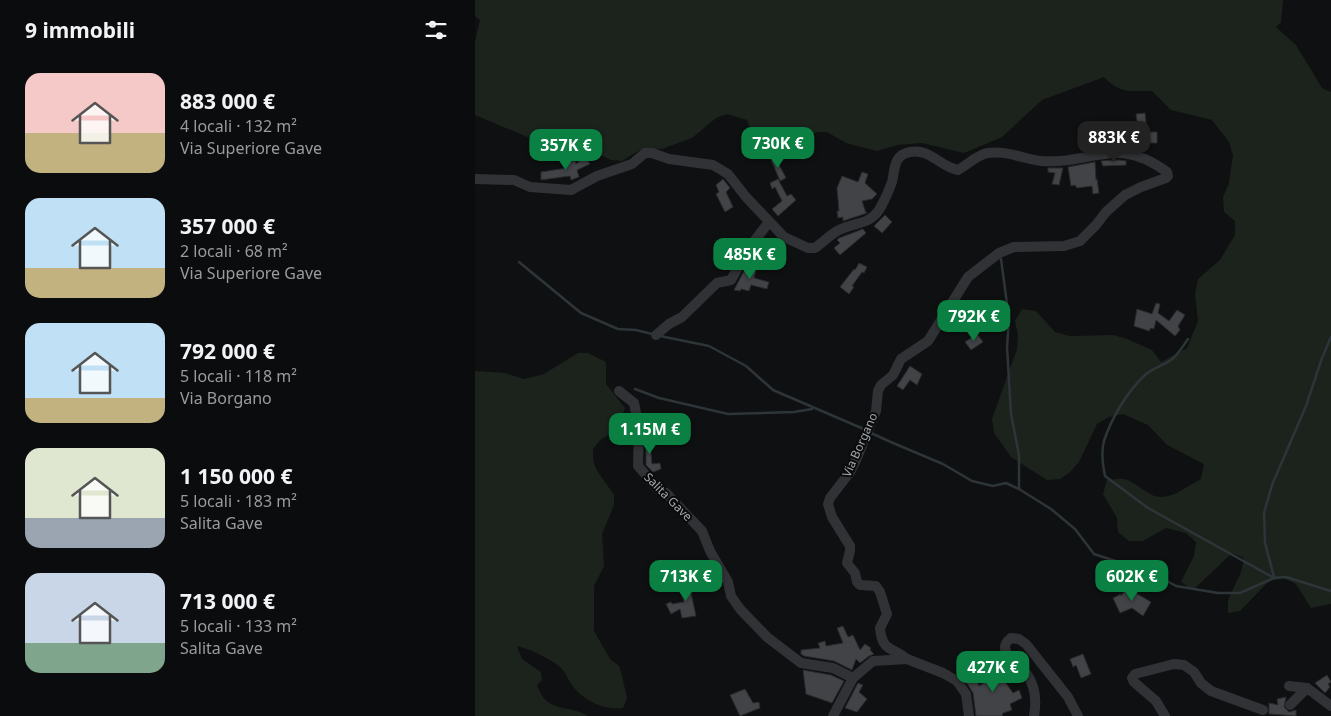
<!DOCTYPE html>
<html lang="it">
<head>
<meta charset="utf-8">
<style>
  :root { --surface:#0b0c0d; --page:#141516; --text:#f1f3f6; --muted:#9a9b9d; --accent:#0b8043 }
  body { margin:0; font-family:"Noto Sans",sans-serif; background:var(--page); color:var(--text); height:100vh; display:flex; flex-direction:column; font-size:19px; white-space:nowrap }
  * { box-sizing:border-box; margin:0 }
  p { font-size:16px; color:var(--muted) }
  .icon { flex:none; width:28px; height:28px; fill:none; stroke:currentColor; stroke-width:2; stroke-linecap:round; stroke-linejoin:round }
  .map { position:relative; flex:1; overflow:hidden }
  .sheet { display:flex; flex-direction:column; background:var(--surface); width:475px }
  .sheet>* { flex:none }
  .price { position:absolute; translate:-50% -42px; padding:0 11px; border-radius:10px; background:var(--accent); color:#fff; font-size:16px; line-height:32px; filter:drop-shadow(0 1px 2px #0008) }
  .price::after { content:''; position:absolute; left:50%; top:30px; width:15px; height:11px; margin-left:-8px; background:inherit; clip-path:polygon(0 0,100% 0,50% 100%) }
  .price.on { background:#222; color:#fff }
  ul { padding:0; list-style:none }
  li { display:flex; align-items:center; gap:15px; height:125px; padding:0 25px }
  li span { display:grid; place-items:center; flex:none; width:140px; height:100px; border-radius:15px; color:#555 }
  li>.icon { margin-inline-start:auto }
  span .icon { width:60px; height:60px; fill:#fffc; stroke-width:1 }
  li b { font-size:21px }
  h2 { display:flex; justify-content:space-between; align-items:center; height:60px; padding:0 25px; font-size:21px }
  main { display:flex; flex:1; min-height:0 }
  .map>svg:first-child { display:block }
  .green { fill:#1c231d }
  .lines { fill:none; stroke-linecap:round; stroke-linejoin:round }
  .stream { stroke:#2d3539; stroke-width:2.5 }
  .building { fill:#414346; stroke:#2a2a2c }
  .minor { stroke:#313235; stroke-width:10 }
  .labels { text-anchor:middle; stroke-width:4; stroke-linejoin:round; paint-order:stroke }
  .street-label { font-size:12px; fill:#a2a8b0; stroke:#0b0b0b }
</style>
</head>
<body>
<main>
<section class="sheet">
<h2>9 immobili<svg class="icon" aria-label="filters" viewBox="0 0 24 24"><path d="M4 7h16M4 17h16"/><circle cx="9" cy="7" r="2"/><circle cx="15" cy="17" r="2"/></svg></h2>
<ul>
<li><span style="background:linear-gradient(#f6c9c9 60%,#c2b280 0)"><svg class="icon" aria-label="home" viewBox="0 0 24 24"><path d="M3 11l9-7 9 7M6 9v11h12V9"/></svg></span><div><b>883 000 €</b><p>4 locali · 132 m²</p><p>Via Superiore Gave</p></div></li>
<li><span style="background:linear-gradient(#bfe0f5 70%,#c2b280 0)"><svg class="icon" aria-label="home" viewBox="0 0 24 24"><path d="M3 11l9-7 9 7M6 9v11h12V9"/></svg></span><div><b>357 000 €</b><p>2 locali · 68 m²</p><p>Via Superiore Gave</p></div></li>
<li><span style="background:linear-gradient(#bfe0f5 75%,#c2b280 0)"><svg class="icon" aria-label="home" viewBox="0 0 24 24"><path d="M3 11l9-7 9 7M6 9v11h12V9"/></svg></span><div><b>792 000 €</b><p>5 locali · 118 m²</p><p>Via Borgano</p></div></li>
<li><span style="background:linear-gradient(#dfe7d0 70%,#9aa5b1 0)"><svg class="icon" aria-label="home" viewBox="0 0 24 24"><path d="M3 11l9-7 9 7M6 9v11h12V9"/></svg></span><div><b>1 150 000 €</b><p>5 locali · 183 m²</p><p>Salita Gave</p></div></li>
<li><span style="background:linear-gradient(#c9d6e8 70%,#7fa58c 0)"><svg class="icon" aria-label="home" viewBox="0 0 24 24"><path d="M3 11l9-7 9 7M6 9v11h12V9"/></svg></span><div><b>713 000 €</b><p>5 locali · 133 m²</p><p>Salita Gave</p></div></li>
</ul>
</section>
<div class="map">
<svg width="856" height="716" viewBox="0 0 856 716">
  <rect width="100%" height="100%" fill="#0f1011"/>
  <g class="green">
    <path d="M0,0H808L806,22L801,27L821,45L847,88L856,92V604L836,608L821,584L808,578L794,581L765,611L753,613V600L766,572L769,558L757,553L718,590L706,582L719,556L721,542L711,533L691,528L668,541H654L643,532L642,518L628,494L632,480C637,480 643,478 648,479C662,481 672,497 686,497C700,497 714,485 726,479L729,464L692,445L673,425L648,414L634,417L622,424L604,462L595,472L585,479L572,480L536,457L519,433L517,419L542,349L543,335L540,321L547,309L561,311L580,332L594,336L638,335L652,339L677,350L686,362L712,348L723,321L720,294L723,279L745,260L760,235V221L749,212L748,197L754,183L758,155L754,142L737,120L696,110L677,91C655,91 645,94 629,77L567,100L527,137L489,153L447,143L422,145L402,151L371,143L352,132H342L332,137L318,152L297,156L280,143L272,120L252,114L241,118L217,138L187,149L165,150L147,161L136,160L126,155L103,135L62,141L0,115V42L5,20L0,16Z"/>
    <path d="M103,353H113L131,362V384L150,408L143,429L125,440L118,449V459L121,469L139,495V505L127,534L129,566L119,586V631L135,659L144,666L147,676L152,698L148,708C129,710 108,701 97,685C93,680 91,673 87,669C80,661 53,648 42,646L47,659L66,672L67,680L62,685C72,715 92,703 113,716H0V371L30,373L49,379L69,374Z"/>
  </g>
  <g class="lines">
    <g class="stream">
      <polyline points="526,259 534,319 532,347 536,414 544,455 544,489"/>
      <polyline points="44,262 106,313 143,329 161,330 177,334"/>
      <polyline points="185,336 234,346 271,366 298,390 391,430"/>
      <path d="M713,339C708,346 703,355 696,360C688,366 677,368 669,376C652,392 636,419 629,441C626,451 628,466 630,476L673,508L799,578"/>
      <polyline points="160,389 184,398 253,414 319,412 337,409"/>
      <polyline points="396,433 418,443 468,464 497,481 518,486 531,483 544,489 576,509 600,529 619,554 677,573 701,586 743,593 765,593 799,578 811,577 856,591"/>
      <polyline points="799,577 790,543 789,513 797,485 831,406 847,358 856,337"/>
    </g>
  </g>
  <g class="building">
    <polygon points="670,113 672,132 682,132 682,143 670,143 669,140 646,141 646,130 663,128 661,114"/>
    <polygon points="299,155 311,178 305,181 295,157"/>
    <polygon points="110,157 115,164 102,170 104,177 96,180 95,176 66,180 66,172 92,168 91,163 100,161 101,164"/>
    <polygon points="643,160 651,161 651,165 628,166 626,161"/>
    <polygon points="620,162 621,180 622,179 624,193 618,194 617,186 602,188 600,185 596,186 593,167"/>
    <polygon points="573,168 588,168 584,185 577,184 580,173 573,172"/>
    <polygon points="387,172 393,174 390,183 402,194 397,199 387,201 391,213 392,213 368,221 368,217 363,218 362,211 364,211 362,188 367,176 383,182"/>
    <polygon points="248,179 255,188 251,192 258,207 250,212 241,194 244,192 241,185"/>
    <polygon points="303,179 312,196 316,194 321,200 303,216 297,209 307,201 300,187 297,189 295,183"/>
    <polygon points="410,215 417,222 407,233 399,226"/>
    <polygon points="388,229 391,233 365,255 359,248 365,243 362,240 364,238"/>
    <polygon points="278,254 274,267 281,270 279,278 294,282 292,289 276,285 274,291 266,289 265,291 259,290"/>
    <polygon points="384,263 392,267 389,273 387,272 377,286 379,287 374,294 365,287 379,269 380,270"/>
    <polygon points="681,303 685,304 683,313 694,321 702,310 710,315 703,326 705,330 700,336 681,320 679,329 676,328 674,331 659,326 662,309 677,314"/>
    <polygon points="502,334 508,342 496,350 490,342"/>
    <polygon points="435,366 447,374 442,385 435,380 428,390 422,386"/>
    <polygon points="171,430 174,430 177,464 185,463 186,469 178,472 171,465"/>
    <polygon points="225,581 228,587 216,593 221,616 207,618 205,609 196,614 191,604 196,602 197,604 209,602 207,595 211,595 208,589 218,583 219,585"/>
    <polygon points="654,585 660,591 659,592 676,602 668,616 657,608 645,613 638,598 646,594 646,596"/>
    <polygon points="368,626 373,637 378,635 385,650 390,644 396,648 395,650 399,654 394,656 385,663 381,659 377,670 359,661 329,656 326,654 326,650 345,648 343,643 350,641 351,646 368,643 362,628"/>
    <polygon points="608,654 616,674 606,678 601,665 598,667 595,659"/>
    <polygon points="528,659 534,666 529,671 533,675 528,679 538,693 544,690 547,698 535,704 537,710 528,713 527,716 501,716 498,693 490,680 490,677 498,673 504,686 517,678 513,675"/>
    <polygon points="328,670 356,675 369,681 357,703 331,694"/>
    <polygon points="852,675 856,682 853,684 855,687 850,693 840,683"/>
    <polygon points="383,683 388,685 384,692 392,699 382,712 370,708"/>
    <polygon points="270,689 278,703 284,702 285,708 265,716 255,695"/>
    <polygon points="811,697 809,707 814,712 821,710 821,716 794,714 794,703 803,705 802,699"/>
  </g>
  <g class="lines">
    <g class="minor">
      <path d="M0,179L39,180L55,187L96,190L122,176L157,164L170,153H177L194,159L238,165L253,174L271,197L309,237L333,248H340C348,242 356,234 364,230C380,222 394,225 404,210C409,202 414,190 417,182C420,170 418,155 435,152C455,148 465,167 483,170C492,165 503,154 513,153C530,150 549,159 566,161C619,165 640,134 692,172L693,176L691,178L666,187L650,195L631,212L621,225L605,241L589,246L539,247L524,253L493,277L453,341L426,359L418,375L406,385L403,391L401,411L382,458L375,472L355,498L353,504L357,517L375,546V551L372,563L380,573L382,582L385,585L401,586L405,592L412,614L405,628C407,652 418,647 432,659"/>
      <polyline points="181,335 194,324 207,317 242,283 256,280 273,249 294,222"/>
      <polyline points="144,391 159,403 164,428 163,466 183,489 191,493 227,531 235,551 253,582 256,596 265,609 292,637 326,663 358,668 378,678"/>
      <polyline points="814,686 832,688 856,706"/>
      <polyline points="815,705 832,688"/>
      <polyline points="358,716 378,678 398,661 432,659 468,673 482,681 491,694 494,716"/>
      <path d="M559,716C563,694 558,678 542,662C538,659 533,656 531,651C528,646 532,641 536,638L544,639L551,644L593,697L603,716"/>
      <polyline points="690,716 681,701 659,682 657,678 660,674 699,664 709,665 719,672 726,683 736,691 788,710"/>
    </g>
  </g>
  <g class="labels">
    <g class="street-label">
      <text transform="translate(385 445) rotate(-66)" y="4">Via Borgano</text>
      <text transform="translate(193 497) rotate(45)" y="4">Salita Gave</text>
    </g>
  </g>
</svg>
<b class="price on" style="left:639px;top:163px">883K €</b>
<b class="price" style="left:303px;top:169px">730K €</b>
<b class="price" style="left:91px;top:171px">357K €</b>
<b class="price" style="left:275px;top:280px">485K €</b>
<b class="price" style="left:499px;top:342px">792K €</b>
<b class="price" style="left:175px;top:455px">1.15M €</b>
<b class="price" style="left:211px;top:602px">713K €</b>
<b class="price" style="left:657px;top:602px">602K €</b>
<b class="price" style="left:518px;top:693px">427K €</b>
</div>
</main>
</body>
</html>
